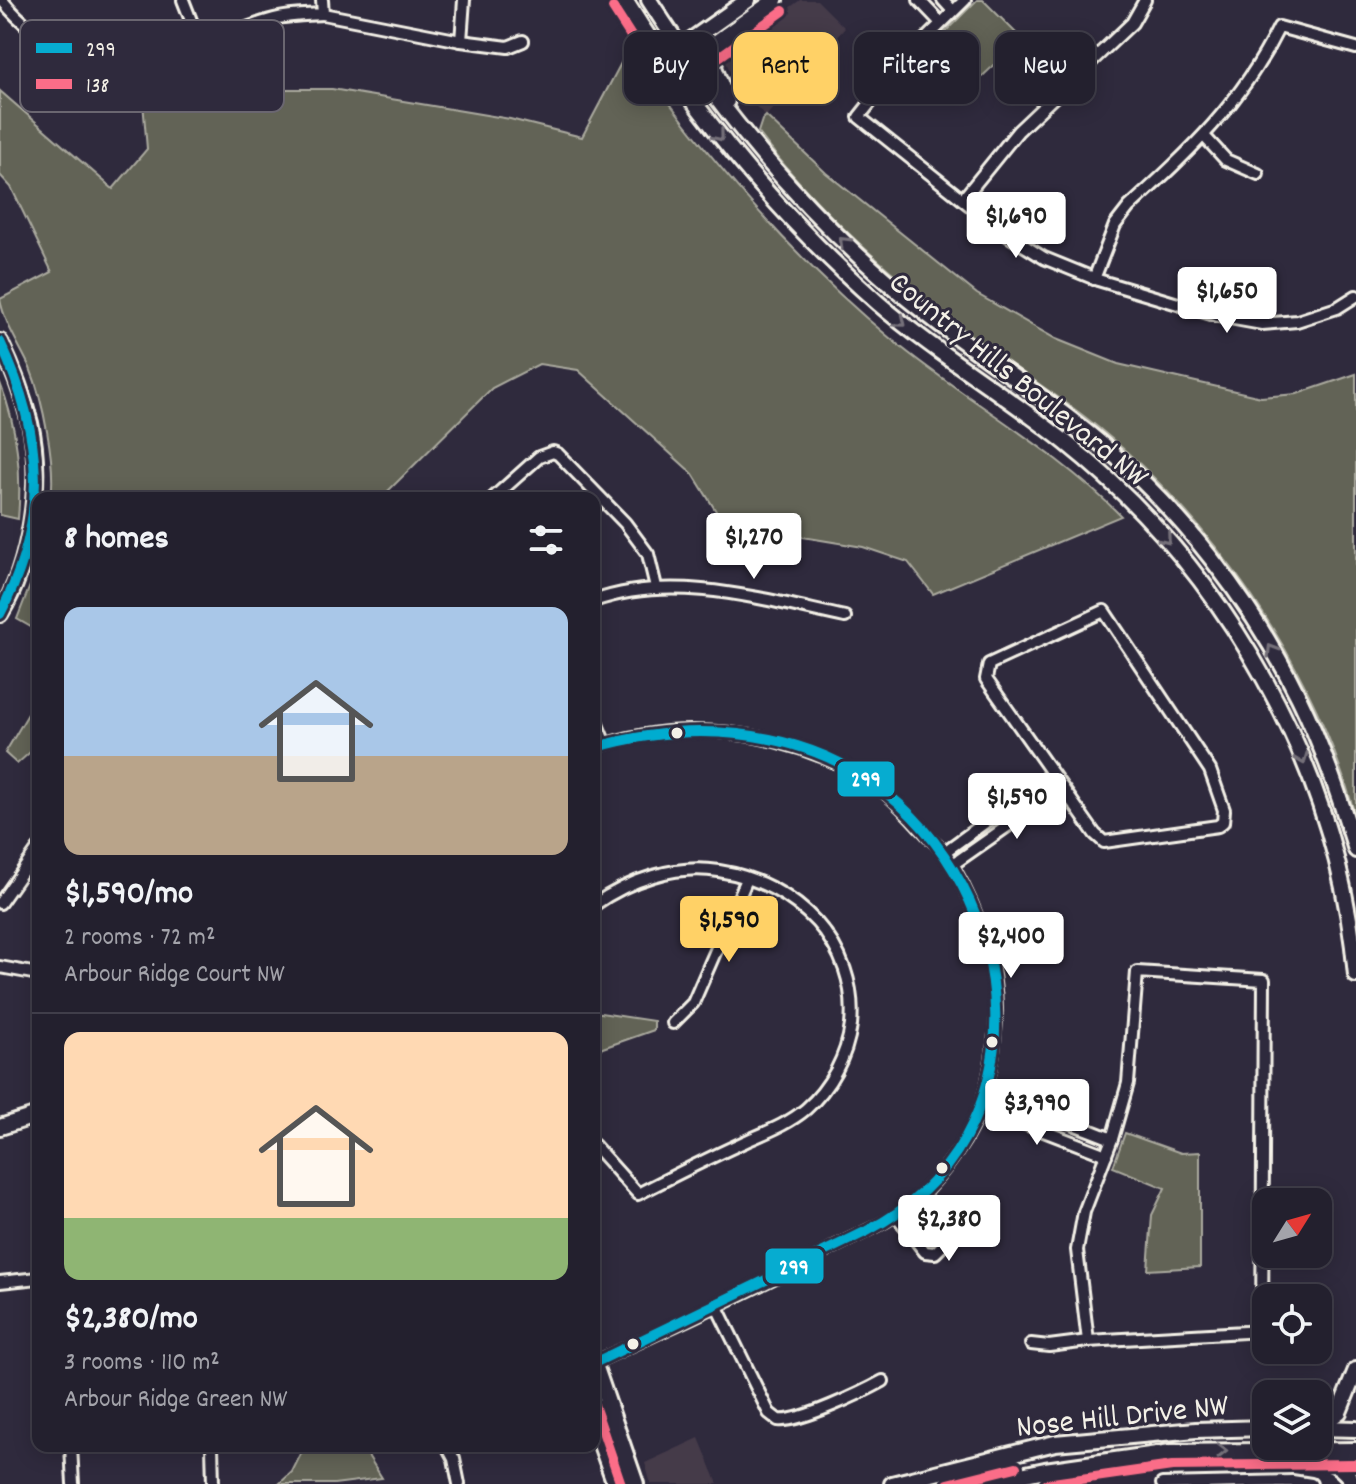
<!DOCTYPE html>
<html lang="en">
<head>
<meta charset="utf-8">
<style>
  :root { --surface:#23202e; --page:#2b2836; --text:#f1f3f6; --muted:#a3a3aa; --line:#403e4a; --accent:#ffd166 }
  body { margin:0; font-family:Dekko,sans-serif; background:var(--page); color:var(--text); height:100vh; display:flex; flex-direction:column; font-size:30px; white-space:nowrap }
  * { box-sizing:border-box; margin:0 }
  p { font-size:26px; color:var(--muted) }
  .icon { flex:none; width:44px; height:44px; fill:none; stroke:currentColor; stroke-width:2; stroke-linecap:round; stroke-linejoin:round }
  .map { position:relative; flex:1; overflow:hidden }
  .panel { position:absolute; left:32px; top:492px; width:568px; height:960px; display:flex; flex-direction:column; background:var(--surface); border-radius:16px; box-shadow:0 4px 20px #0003,0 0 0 2px var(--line) }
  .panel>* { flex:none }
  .banner { position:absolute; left:624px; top:32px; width:612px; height:72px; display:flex; gap:16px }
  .needle { width:52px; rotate:53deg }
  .controls { position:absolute; left:1252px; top:1188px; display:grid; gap:16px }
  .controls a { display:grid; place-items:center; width:80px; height:80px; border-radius:16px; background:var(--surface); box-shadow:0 4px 20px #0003,0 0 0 2px var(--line); font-size:40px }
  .price { position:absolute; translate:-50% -68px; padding:0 18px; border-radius:8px; background:#fff; color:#222; font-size:26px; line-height:52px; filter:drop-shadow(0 2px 4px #0008) }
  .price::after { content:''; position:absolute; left:50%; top:48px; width:24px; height:18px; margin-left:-12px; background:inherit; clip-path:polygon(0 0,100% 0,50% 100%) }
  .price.current { background:var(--accent); color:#111 }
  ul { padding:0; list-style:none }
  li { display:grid; align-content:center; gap:16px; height:424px; padding:0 32px }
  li+li { border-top:2px solid var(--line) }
  li span { display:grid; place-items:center; height:248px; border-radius:16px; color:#555 }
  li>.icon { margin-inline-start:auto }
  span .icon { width:144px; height:144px; fill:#fffc; stroke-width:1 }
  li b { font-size:34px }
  h2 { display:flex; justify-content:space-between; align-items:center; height:96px; padding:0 32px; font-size:34px }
  .tag { padding:0 28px; border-radius:16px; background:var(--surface); box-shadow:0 4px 20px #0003,0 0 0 2px var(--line); font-size:28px; line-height:72px }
  .tag.current { background:var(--accent); color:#111 }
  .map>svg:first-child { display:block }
  .built { fill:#453a4a }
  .green { fill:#626456; stroke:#abaa9f; stroke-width:2 }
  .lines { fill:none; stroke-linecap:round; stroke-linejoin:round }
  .street-casing { stroke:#f4f1e8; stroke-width:16 }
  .secondary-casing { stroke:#f4f1e8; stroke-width:20 }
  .street { stroke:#2f2a3d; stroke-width:10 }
  .secondary { stroke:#2f2a3d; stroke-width:14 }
  .bus-1-casing { stroke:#2f2a3d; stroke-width:16 }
  .bus-2-casing { stroke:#2f2a3d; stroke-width:16 }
  .bus-1 { stroke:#06acd0; stroke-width:10 }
  .bus-2 { stroke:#fb6d88; stroke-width:10 }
  .oneway { stroke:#747079 }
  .bus-dot { fill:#f4f1e8; stroke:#2f2a3d; stroke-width:3 }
  .labels { text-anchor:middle; stroke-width:6; stroke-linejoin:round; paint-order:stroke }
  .street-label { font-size:32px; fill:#f4f1e8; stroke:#2f2a3d }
  .key { fill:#2f2a3d; stroke:#6a6670; stroke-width:2 }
  .key-label { font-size:22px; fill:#f4f1e8 }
  .line-badge { stroke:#2f2a3d; stroke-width:3 }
  .badge-label { font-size:22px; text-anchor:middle; font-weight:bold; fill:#fff }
</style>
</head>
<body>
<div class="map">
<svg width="1356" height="1484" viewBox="0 0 1356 1484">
  <rect width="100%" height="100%" fill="#2f2a3d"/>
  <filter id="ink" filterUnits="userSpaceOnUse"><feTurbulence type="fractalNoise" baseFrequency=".0125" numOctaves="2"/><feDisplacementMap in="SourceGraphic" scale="16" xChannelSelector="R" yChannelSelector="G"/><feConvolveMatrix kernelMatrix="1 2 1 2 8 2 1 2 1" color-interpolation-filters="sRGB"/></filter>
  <g filter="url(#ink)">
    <g class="built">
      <polygon points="800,0 817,0 845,28 766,116 736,88 724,56"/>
      <polygon points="699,1438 718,1484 651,1484 645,1463"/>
    </g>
    <g class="green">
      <polygon points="977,0 983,0 1022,39 972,86 957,103 910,67"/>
      <path d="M629,48C705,155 790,256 891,339C966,401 1053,447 1121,516L933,594L908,562L863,547L724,524L693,474L578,370L539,364L492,388L381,498H51C56,465 43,400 30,368C20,346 4,323 0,299L52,272L11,187L0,175V91L113,189L147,149L141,79L217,53L239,103L279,89H332L510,119L582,137Z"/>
      <path d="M766,116L826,173L977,294L1056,339L1118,364L1261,397L1297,394L1356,374V818C1314,664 1211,515 1085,417C1050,390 1012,367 977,340C896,280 819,213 758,132L762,120Z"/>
      <path d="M0,383C17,425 22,474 18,519L0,515Z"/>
      <polygon points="38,565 38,631 17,619"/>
      <polygon points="38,697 38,745 17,764 5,753"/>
      <polygon points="594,1012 654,1021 654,1030 594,1051"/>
      <polygon points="1125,1133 1181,1153 1200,1152 1200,1267 1148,1270 1152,1215 1165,1188 1113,1167"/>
      <polygon points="305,1446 362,1446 382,1478 334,1484 279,1484 292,1472"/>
    </g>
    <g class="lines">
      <defs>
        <g id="street">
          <path d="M2,0C38,45 103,77 160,63C199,52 234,29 274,19C290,15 307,15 323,14L322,0"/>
          <polyline points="183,0 201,46"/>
          <polyline points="919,0 940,22"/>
          <polyline points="943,0 953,11"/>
          <polyline points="965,0 904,60 859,117 1007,235 1044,258 1098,280 1218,316 1262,324 1297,321 1337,308 1356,296"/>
          <polyline points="323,14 461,41 464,0"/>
          <polyline points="461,41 508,47 523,41"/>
          <polyline points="1204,136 1226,160 1258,174"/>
          <polyline points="963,199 1018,131 1132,23 1145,0"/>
          <path d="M1094,279L1115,225L1129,207C1191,150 1241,104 1279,27L1356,48"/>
          <polyline points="493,498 539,457 553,452 558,454 625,523 648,554 656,587"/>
          <path d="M594,601C674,572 765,600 845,617"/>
          <polygon points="1104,611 1210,770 1224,810 1223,822 1218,826 1104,842 1095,834 986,679 989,664"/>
          <polyline points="594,717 605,744"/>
          <path d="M594,748C680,717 778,730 857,773C880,785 900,805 917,824C929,837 944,850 952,865C981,916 1001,974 995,1033C992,1074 982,1117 957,1152C946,1168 932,1185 918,1198C894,1220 862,1233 834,1247C756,1289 674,1325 594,1363"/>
          <polyline points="943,853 1052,774"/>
          <polyline points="952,865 1062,788"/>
          <polyline points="0,903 38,849"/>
          <path d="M594,905C629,880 675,864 719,871C796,883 859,945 851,1025C847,1056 830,1088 806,1109C787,1125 764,1133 742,1143C707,1159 673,1176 638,1194L594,1145"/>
          <polyline points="0,967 38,974"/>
          <polygon points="1137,972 1264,980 1262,1331 1088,1341 1077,1250 1084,1212 1112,1139 1128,1083"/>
          <polyline points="673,1023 693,1003 747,879"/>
          <polyline points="986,1090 1112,1139"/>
          <polyline points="981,1107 1106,1155"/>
          <polyline points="896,1215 925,1252 935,1253 944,1244 944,1237 918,1198"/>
          <polyline points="0,1282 38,1278"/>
          <path d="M716,1305L769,1413L778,1420C799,1423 863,1392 883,1381"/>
          <polyline points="1031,1344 1049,1346 1088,1341"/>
          <polyline points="71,1446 73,1484"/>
          <polyline points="212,1446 213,1484"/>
          <polyline points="447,1446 454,1459 459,1484"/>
          <polyline points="1162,1484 1292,1481 1311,1484"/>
        </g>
        <g id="secondary">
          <path d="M625,0C695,113 778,215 878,303C937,354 1004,393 1065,442C1227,571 1338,768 1356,975"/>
          <path d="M649,0C714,102 791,197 882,277C950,338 1029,383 1099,442C1181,510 1252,602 1299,698C1323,747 1340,798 1356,850"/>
          <polyline points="719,42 714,67 727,101"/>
          <polyline points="663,60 748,0"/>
          <polyline points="672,74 775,0"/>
          <path d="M0,342C12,367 23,395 30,423C43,480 31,564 0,614"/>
          <polyline points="0,1127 38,1115"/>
          <polyline points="594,1362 636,1484"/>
          <polyline points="594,1425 615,1484"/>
          <polyline points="1318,1428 1339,1412 1356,1370"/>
          <polyline points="1318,1428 1356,1429"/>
          <path d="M1308,1457C1334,1461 1339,1464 1355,1484"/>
          <polyline points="892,1484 1055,1443 1196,1430 1266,1428"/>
          <polyline points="978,1484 1045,1470 1171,1452 1356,1450"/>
        </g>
      </defs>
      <use href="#street" class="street-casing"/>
      <use href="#secondary" class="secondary-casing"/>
      <use href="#street" class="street"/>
      <use href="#secondary" class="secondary"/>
      <defs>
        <g id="bus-1">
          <path d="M0,342C44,435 49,521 0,614"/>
          <path d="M594,748C685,721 793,726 873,783C1027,892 1047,1138 867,1231L594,1363"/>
        </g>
        <g id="bus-2">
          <polyline points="613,8 661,83 671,88 680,85 783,11"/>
          <polyline points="594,1405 621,1484"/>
          <polyline points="948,1484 1016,1467"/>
          <polyline points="1046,1484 1172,1466 1356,1464"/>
        </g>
      </defs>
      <use href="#bus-1" class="bus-1-casing"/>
      <use href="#bus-2" class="bus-2-casing"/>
      <use href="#bus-1" class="bus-1"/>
      <use href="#bus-2" class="bus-2"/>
    </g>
    <defs><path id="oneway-chevron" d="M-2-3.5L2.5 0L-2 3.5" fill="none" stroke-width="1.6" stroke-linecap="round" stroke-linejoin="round" transform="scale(2)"/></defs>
    <g class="oneway">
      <use href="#oneway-chevron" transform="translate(719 136) rotate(51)"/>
      <use href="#oneway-chevron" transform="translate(844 242) rotate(-135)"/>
      <use href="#oneway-chevron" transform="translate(901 322) rotate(39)"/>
      <use href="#oneway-chevron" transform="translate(1166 539) rotate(50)"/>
      <use href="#oneway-chevron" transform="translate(1272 650) rotate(-121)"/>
      <use href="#oneway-chevron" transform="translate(1302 759) rotate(69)"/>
      <use href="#oneway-chevron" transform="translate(1222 1451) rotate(-1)"/>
    </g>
  </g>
  <g class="bus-dot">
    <circle cx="677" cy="733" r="7"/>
    <circle cx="992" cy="1042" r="7"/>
    <circle cx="942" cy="1168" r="7"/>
    <circle cx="633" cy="1344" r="7"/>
  </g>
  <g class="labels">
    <g class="street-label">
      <text transform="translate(1020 378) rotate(39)" y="11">Country Hills Boulevard NW</text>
      <text transform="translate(1122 1414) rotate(-6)" y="11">Nose Hill Drive NW</text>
    </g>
  </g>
  <rect x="20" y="20" width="264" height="92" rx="12" class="key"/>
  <rect x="36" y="43" width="36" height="10" fill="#06acd0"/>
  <rect x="36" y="79" width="36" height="10" fill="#fb6d88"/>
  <g class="key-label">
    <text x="86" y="56">299</text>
    <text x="86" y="92">138</text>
  </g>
  <g class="line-badge">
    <rect x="836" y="760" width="60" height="38" rx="8" fill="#06acd0"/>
    <rect x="764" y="1247" width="61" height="38" rx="8" fill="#06acd0"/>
  </g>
  <g class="badge-label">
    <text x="866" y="786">299</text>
    <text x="794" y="1274">299</text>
  </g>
</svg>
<div class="controls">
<a><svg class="needle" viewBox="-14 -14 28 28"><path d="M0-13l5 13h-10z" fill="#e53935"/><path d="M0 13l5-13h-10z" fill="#a3a3aa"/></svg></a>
<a><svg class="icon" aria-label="locate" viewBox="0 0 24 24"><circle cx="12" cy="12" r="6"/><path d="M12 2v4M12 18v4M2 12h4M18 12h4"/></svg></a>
<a><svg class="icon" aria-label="layers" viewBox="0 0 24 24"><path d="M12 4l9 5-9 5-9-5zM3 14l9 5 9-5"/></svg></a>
</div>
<b class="price" style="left:1016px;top:260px">$1,690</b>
<b class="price" style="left:1227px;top:335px">$1,650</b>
<b class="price" style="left:754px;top:581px">$1,270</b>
<b class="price" style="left:1017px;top:841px">$1,590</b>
<b class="price current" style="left:729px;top:964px">$1,590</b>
<b class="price" style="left:1011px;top:980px">$2,400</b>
<b class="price" style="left:1037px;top:1147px">$3,990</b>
<b class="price" style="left:949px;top:1263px">$2,380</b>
<div class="banner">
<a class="tag">Buy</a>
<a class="tag current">Rent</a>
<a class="tag">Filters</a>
<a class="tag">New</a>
</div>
<section class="panel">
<h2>8 homes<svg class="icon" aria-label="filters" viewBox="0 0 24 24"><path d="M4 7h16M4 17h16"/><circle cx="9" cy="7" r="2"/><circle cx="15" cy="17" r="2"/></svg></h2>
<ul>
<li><span style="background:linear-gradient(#a9c7e8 60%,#b9a48a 0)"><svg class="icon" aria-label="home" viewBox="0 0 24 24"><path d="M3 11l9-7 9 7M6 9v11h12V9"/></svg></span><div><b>$1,590/mo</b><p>2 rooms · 72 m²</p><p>Arbour Ridge Court NW</p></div></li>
<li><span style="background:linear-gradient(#ffd9b3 75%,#8fb573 0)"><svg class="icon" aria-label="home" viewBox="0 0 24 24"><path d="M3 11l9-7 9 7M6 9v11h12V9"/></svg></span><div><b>$2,380/mo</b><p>3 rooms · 110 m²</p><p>Arbour Ridge Green NW</p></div></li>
</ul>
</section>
</div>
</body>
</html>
